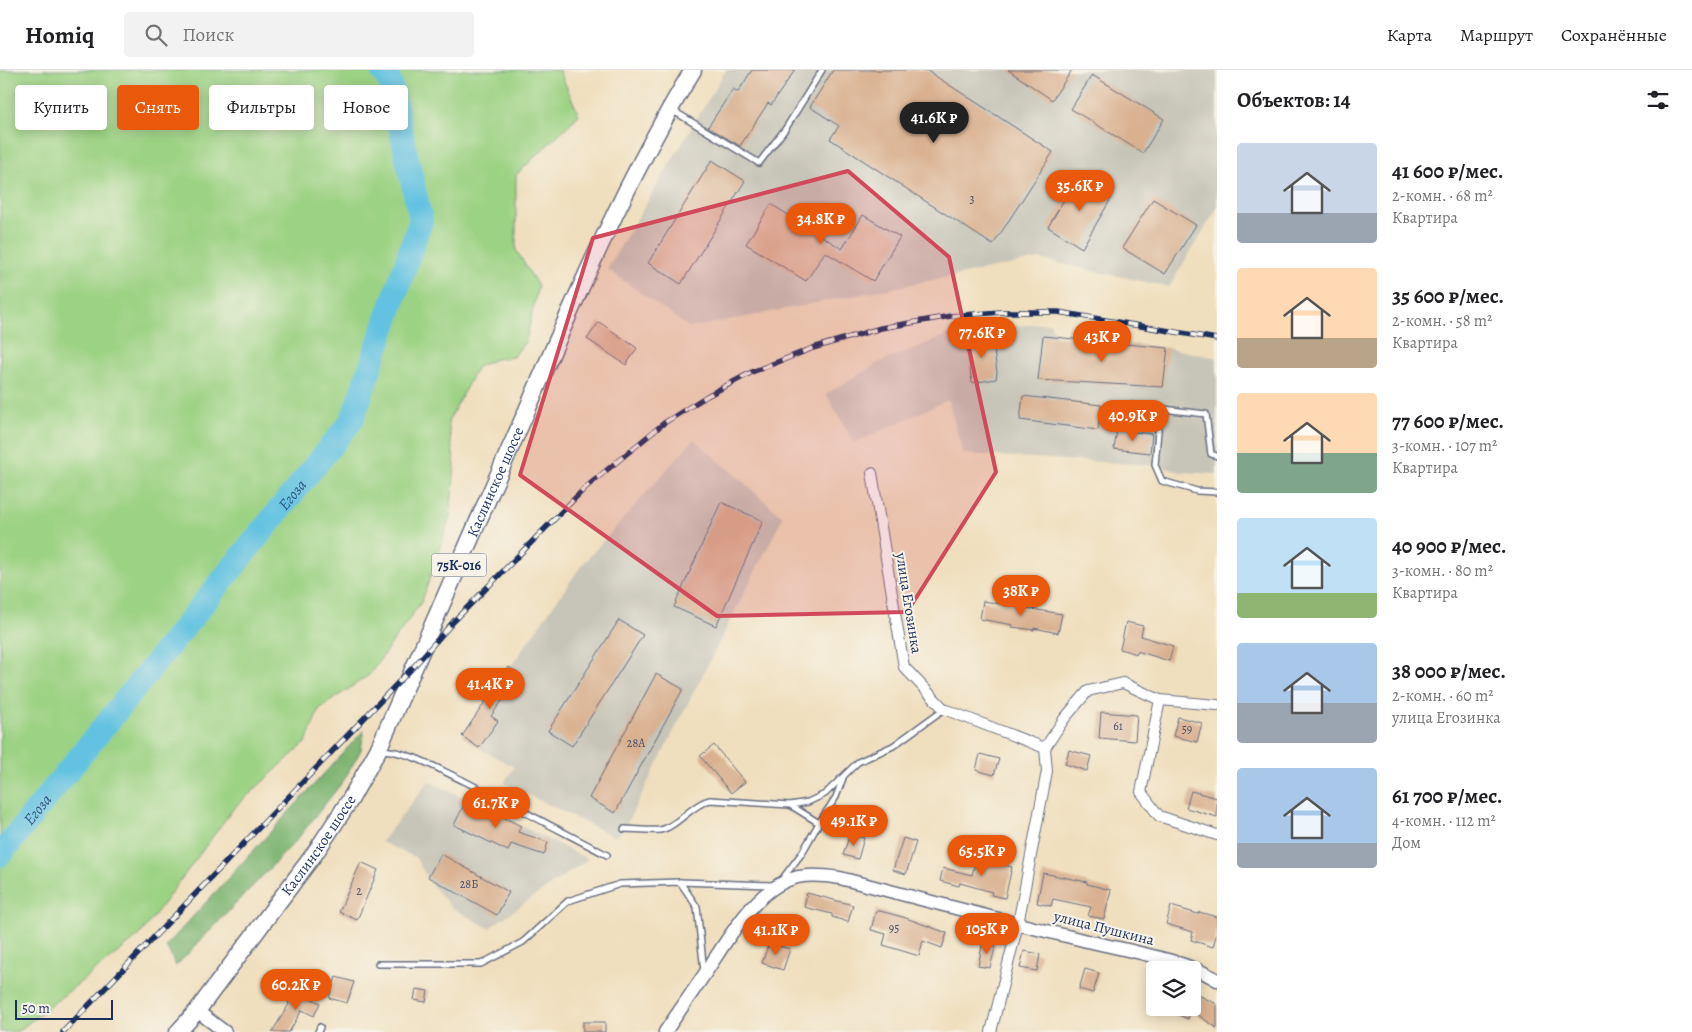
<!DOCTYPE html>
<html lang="ru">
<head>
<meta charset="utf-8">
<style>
  :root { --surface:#fff; --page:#f2f2f2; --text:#202124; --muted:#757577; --line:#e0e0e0; --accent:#ea580c }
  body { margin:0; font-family:Alegreya,serif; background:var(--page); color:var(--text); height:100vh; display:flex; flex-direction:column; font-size:19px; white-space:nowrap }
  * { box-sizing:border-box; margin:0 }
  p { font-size:16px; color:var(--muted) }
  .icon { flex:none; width:28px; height:28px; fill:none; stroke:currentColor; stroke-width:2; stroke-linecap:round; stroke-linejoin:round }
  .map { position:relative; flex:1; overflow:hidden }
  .side { display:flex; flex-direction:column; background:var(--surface); width:475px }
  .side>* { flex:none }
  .hud { position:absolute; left:15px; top:15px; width:475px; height:45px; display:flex; gap:10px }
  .controls { position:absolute; left:1146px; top:891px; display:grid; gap:10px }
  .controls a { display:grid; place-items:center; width:55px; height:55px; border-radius:5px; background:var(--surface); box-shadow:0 2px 12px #0003; font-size:25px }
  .scale { position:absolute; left:15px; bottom:12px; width:98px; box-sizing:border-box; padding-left:5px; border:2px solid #1b2f5e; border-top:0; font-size:14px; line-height:18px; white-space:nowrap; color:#1b2f5e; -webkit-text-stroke:4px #f7f3e8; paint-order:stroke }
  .price { position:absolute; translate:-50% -42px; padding:0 11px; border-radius:18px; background:var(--accent); color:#fff; font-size:16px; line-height:32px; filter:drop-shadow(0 1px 2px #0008) }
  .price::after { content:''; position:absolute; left:50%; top:30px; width:15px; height:11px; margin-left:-8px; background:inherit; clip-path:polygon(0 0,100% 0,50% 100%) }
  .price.current { background:#222; color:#fff }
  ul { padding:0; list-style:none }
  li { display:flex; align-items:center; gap:15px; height:125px; padding:0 20px }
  li span { display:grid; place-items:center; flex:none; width:140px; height:100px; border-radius:5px; color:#555 }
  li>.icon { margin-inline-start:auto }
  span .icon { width:60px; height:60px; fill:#fffc; stroke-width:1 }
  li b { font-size:21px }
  h2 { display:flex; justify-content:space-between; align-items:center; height:60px; padding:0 20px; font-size:21px }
  .chip { padding:0 18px; border-radius:5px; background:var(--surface); box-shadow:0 2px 12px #0003; font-size:18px; line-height:45px }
  .chip.current { background:var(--accent); color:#fff }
  header { display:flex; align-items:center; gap:30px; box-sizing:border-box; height:70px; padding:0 25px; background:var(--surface); border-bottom:1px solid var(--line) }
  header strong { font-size:24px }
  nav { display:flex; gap:28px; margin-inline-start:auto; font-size:18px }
  .search { width:350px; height:45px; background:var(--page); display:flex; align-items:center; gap:12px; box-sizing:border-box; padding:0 18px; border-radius:5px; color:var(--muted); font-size:19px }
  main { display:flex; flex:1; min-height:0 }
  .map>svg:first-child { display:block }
  .industrial { fill:#c7c4b8 }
  .green { fill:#9cd283; stroke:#5c8070 }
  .forest { fill:#7db471; stroke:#4c7268 }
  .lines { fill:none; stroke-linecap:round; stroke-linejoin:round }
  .river { stroke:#63c2e1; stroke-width:24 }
  .building { fill:#d9b191 }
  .service-casing { stroke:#666d80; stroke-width:8 }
  .minor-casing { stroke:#666d80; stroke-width:12 }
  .tertiary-casing { stroke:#666d80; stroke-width:15 }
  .primary-casing { stroke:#666d80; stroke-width:19 }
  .service { stroke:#fff; stroke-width:5 }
  .minor { stroke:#fff; stroke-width:10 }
  .tertiary { stroke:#fff; stroke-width:12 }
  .primary { stroke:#fff; stroke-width:16 }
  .rail-casing { stroke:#1b2f5e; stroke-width:5.5 }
  .rail { stroke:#f7f3e8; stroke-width:4; stroke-dasharray:11; stroke-linecap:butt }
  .marked { fill:#d1495b; fill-opacity:0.2; stroke:#d1495b; stroke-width:4; stroke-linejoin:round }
  .labels { text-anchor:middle; stroke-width:4; stroke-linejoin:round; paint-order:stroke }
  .number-label { font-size:12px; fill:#4a506b }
  .shield { fill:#f7f3e8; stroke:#5d6a87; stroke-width:1 }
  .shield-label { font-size:14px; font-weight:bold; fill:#1b2f5e }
  .street-label { font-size:15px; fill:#1b2f5e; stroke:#f7f3e8 }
  .water-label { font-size:16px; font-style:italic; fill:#2d547f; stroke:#f7f3e8 }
</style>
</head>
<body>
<header>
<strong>Homiq</strong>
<div class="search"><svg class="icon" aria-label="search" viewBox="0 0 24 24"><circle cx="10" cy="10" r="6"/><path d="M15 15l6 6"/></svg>Поиск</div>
<nav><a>Карта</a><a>Маршрут</a><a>Сохранённые</a></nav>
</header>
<main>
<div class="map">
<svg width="1217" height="962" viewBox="0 0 1217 962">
  <rect width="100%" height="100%" fill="#f7f3e8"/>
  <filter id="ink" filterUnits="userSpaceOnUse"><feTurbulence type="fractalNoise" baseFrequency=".02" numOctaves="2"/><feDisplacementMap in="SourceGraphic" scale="10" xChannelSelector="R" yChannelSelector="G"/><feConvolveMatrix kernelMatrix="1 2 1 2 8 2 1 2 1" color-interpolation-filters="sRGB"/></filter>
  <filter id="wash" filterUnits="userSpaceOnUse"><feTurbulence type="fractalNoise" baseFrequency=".0096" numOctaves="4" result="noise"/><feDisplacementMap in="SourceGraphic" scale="20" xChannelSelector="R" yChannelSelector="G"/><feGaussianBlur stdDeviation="1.12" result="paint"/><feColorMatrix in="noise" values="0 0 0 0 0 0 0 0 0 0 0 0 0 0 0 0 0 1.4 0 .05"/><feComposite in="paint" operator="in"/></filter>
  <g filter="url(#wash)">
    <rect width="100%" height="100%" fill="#f0dfbe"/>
    <g class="industrial">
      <polygon points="726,0 1217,0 1217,138 1169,217 1039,189 690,258 607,199"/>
      <polygon points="1050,253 1057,266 1168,278 1217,288 1217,404 1181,402 1155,395 963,384 948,330 854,373 826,324 880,292 938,269 954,261"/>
      <polygon points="694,369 783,447 624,759 615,767 504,713 514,697 479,678 462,666 581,496"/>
      <polygon points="429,711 588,789 489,858 452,838 431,814 415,787 381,772"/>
    </g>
    <polygon class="green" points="0,0 559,0 579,45 516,105 516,180 538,216 526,271 513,287 495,289 477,297 448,352 455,396 450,447 422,531 369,605 319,639 306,672 233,739 140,865 17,962 0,962"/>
    <polygon class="forest" points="364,660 361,680 344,710 295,772 176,896 166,876"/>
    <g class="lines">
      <path class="river" id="s1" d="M0,785L352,350L421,150L390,12L382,0"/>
    </g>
    <g id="blocks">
      <g class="building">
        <polygon points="752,0 795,0 771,35 768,33 740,76 708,57 733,19 738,22"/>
        <polygon points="833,0 926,0 1053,82 993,175 830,69 839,56 810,37"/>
        <polygon points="1008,0 1072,0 1052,30"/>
        <polygon points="1092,5 1164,49 1143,83 1071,39"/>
        <polygon points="712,90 745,111 681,214 648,193"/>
        <polygon points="1078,106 1112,127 1082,178 1048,157"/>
        <polygon points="1153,129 1196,155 1165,204 1122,178"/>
        <polygon points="771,134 842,179 863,145 900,167 873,211 825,182 806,211 746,174"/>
        <polygon points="599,252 637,278 626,295 587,269"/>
        <polygon points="992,266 997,302 996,309 972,313 966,270"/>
        <polygon points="1043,266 1168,278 1163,317 1038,310"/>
        <polygon points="1023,326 1101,335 1098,360 1020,350"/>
        <polygon points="1117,360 1152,364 1150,383 1114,379"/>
        <polygon points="721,432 763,451 716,556 674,537"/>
        <polygon points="983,531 1062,544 1058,563 1034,558 1034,560 1012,557 1013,555 980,549"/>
        <polygon points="619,550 643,565 572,676 548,661"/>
        <polygon points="1126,552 1143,556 1141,566 1173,576 1169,591 1137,581 1137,584 1120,579"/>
        <polygon points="509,597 521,605 491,646 498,651 479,678 462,666"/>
        <polygon points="656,604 683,619 615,743 589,728"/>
        <polygon points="1101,642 1137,645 1135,671 1099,668"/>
        <polygon points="1178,647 1202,653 1197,672 1173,666"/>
        <polygon points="714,675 745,712 731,723 700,686"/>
        <polygon points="1069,680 1091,686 1087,701 1065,694"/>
        <polygon points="980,684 999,689 994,705 976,700"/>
        <polygon points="1191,721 1217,728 1217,747 1186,738"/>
        <polygon points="467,729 521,756 518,762 548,772 544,785 511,774 508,781 454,755"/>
        <polygon points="850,764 864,768 858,789 843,785"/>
        <polygon points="903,768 916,772 906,804 893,800"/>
        <polygon points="441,784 509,822 497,845 428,807"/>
        <polygon points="976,788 1012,797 1005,828 991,825 992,822 960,813 959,816 940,811 943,798 972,805"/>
        <polygon points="361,792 378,800 357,850 339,842"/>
        <polygon points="1043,803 1087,812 1087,814 1111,820 1104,849 1088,846 1091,837 1053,829 1051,836 1037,833"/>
        <polygon points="807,823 853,835 848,852 832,847 832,844 804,837"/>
        <polygon points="1171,836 1198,844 1199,842 1217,847 1217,862 1213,877 1191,870 1193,862 1166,854"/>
        <polygon points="876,840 903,847 947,863 942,878 923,871 919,886 883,875 886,864 871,860"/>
        <polygon points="983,871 996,874 990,898 978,896"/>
        <polygon points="769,873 790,879 783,900 762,893"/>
        <polygon points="1024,881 1040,884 1037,901 1020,898"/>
        <polygon points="1085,899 1099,903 1093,923 1079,919"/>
        <polygon points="336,907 354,912 347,933 329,928"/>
        <polygon points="416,919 428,921 426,932 414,930"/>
        <polygon points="294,920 320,933 314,946 302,940 289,962 272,962 289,934 288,933"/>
        <polygon points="1192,922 1217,934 1217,958 1192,941 1192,938 1188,949 1178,945 1181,938 1192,938"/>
        <rect x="583" y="952" width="22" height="10"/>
      </g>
    </g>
  </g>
  <g filter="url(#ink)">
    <use href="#blocks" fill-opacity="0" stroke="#666d80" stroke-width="1"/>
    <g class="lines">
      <defs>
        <g id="service">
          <polyline points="672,40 759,93 786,58 822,0"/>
          <polyline points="1128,335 1206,344 1211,384 1217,386"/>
          <polyline points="1160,339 1155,395 1162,411 1197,421 1217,422"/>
          <path d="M382,680C411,682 438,699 464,711C512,735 559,760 607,785"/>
          <polyline points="819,753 836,727 843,708"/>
          <path d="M624,759C635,759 649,761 660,760C677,757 692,734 710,730L790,735L808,732L825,724L858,692L893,676L944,639"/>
          <polyline points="783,808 802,783 819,753 790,735"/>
          <polyline points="680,812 697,837 704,901"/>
          <polyline points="378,894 481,894 523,872 568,831 620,814 680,812 773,815"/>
          <polyline points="318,962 320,957"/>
        </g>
        <g id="minor">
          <polyline points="872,403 904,597 944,639 1045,678 1064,649 1088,621 1123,613 1160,630 1217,635"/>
          <polyline points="1160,630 1141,722 1159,746 1217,765"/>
          <polyline points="991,962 1018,854 1047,701 1045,678"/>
        </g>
        <g id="tertiary">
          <polyline points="197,941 225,962"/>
          <path d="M665,962C678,943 691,924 704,905C727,871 756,816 798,807C812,804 827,806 840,808C920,829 999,850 1079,869C1118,879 1184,889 1217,910"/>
        </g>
        <g id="primary">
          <path id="s2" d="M178,962L197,941L315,783L350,730L378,680C428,566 477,453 527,340C577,224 627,108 693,0"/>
        </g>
      </defs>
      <use href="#service" class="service-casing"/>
      <use href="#minor" class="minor-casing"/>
      <use href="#tertiary" class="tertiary-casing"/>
      <use href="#primary" class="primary-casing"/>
      <use href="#service" class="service"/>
      <use href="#minor" class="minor"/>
      <use href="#tertiary" class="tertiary"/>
      <use href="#primary" class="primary"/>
      <defs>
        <polyline id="rail" points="63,962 416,594 454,551 585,418 664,353 707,326 752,302 813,278 881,258 951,246 1001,242 1058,242 1217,269"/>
      </defs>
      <use href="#rail" class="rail-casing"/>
      <use href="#rail" class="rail"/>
    </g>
  </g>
  <path class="marked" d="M848,101L949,187L996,402L907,542L717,546L520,405L593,168Z"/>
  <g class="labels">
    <g class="number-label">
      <text x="972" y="133">3</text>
      <text x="1118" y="660">61</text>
      <text x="1187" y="663">59</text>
      <text x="636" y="677">28А</text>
      <text x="469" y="818">28Б</text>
      <text x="359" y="825">2</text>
      <text x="894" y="862">95</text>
    </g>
    <rect class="shield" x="431.5" y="483.5" width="55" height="23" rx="4"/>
    <g class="shield-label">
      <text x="459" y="500">75К-016</text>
    </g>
    <g class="street-label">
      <text dy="5" stroke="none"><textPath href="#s2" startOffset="639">Каслинское шоссе</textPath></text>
      <text transform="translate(909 533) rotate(81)" y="5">улица Егозинка</text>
      <text dy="5" stroke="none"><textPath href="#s2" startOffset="234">Каслинское шоссе</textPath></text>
      <text transform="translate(1104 858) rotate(14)" y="5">улица Пушкина</text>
    </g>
    <g class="water-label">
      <text dy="6" stroke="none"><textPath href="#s1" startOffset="464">Егоза</textPath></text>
      <text dy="6" stroke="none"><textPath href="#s1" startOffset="59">Егоза</textPath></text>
    </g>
  </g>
</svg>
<div class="controls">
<a><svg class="icon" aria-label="layers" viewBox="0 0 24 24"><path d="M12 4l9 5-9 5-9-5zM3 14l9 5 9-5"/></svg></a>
</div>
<div class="scale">50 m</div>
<b class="price current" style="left:934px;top:74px">41.6K ₽</b>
<b class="price" style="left:1080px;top:142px">35.6K ₽</b>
<b class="price" style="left:821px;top:175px">34.8K ₽</b>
<b class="price" style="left:982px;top:289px">77.6K ₽</b>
<b class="price" style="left:1102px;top:293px">43K ₽</b>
<b class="price" style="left:1133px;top:372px">40.9K ₽</b>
<b class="price" style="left:1021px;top:547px">38K ₽</b>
<b class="price" style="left:490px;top:640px">41.4K ₽</b>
<b class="price" style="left:496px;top:759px">61.7K ₽</b>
<b class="price" style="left:854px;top:777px">49.1K ₽</b>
<b class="price" style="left:982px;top:807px">65.5K ₽</b>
<b class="price" style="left:987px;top:885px">105K ₽</b>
<b class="price" style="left:776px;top:886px">41.1K ₽</b>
<b class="price" style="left:296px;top:941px">60.2K ₽</b>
<div class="hud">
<a class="chip">Купить</a>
<a class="chip current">Снять</a>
<a class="chip">Фильтры</a>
<a class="chip">Новое</a>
</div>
</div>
<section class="side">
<h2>Объектов: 14<svg class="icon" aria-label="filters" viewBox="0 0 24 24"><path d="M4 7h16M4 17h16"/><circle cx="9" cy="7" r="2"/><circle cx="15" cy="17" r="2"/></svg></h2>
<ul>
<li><span style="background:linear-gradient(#c9d6e8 70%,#9aa5b1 0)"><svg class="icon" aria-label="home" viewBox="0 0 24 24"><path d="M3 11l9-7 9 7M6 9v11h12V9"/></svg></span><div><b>41 600 ₽/мес.</b><p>2-комн. · 68 m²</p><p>Квартира</p></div></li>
<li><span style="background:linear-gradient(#ffd9b3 70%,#b9a48a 0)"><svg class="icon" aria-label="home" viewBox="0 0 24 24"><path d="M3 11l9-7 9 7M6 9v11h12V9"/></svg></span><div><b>35 600 ₽/мес.</b><p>2-комн. · 58 m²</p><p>Квартира</p></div></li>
<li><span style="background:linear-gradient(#ffd9b3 60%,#7fa58c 0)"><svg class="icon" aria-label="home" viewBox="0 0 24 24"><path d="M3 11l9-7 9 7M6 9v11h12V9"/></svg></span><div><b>77 600 ₽/мес.</b><p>3-комн. · 107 m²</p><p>Квартира</p></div></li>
<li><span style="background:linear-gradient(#bfe0f5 75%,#8fb573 0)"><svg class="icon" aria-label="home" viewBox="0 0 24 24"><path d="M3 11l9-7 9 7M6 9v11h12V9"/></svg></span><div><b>40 900 ₽/мес.</b><p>3-комн. · 80 m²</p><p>Квартира</p></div></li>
<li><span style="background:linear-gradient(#a9c7e8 60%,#9aa5b1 0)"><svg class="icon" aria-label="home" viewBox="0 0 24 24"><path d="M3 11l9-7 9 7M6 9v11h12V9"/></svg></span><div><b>38 000 ₽/мес.</b><p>2-комн. · 60 m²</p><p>улица Егозинка</p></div></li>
<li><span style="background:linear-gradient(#a9c7e8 75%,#9aa5b1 0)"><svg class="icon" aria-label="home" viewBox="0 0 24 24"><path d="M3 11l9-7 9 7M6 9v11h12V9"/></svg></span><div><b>61 700 ₽/мес.</b><p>4-комн. · 112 m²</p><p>Дом</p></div></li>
</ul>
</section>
</main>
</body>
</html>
